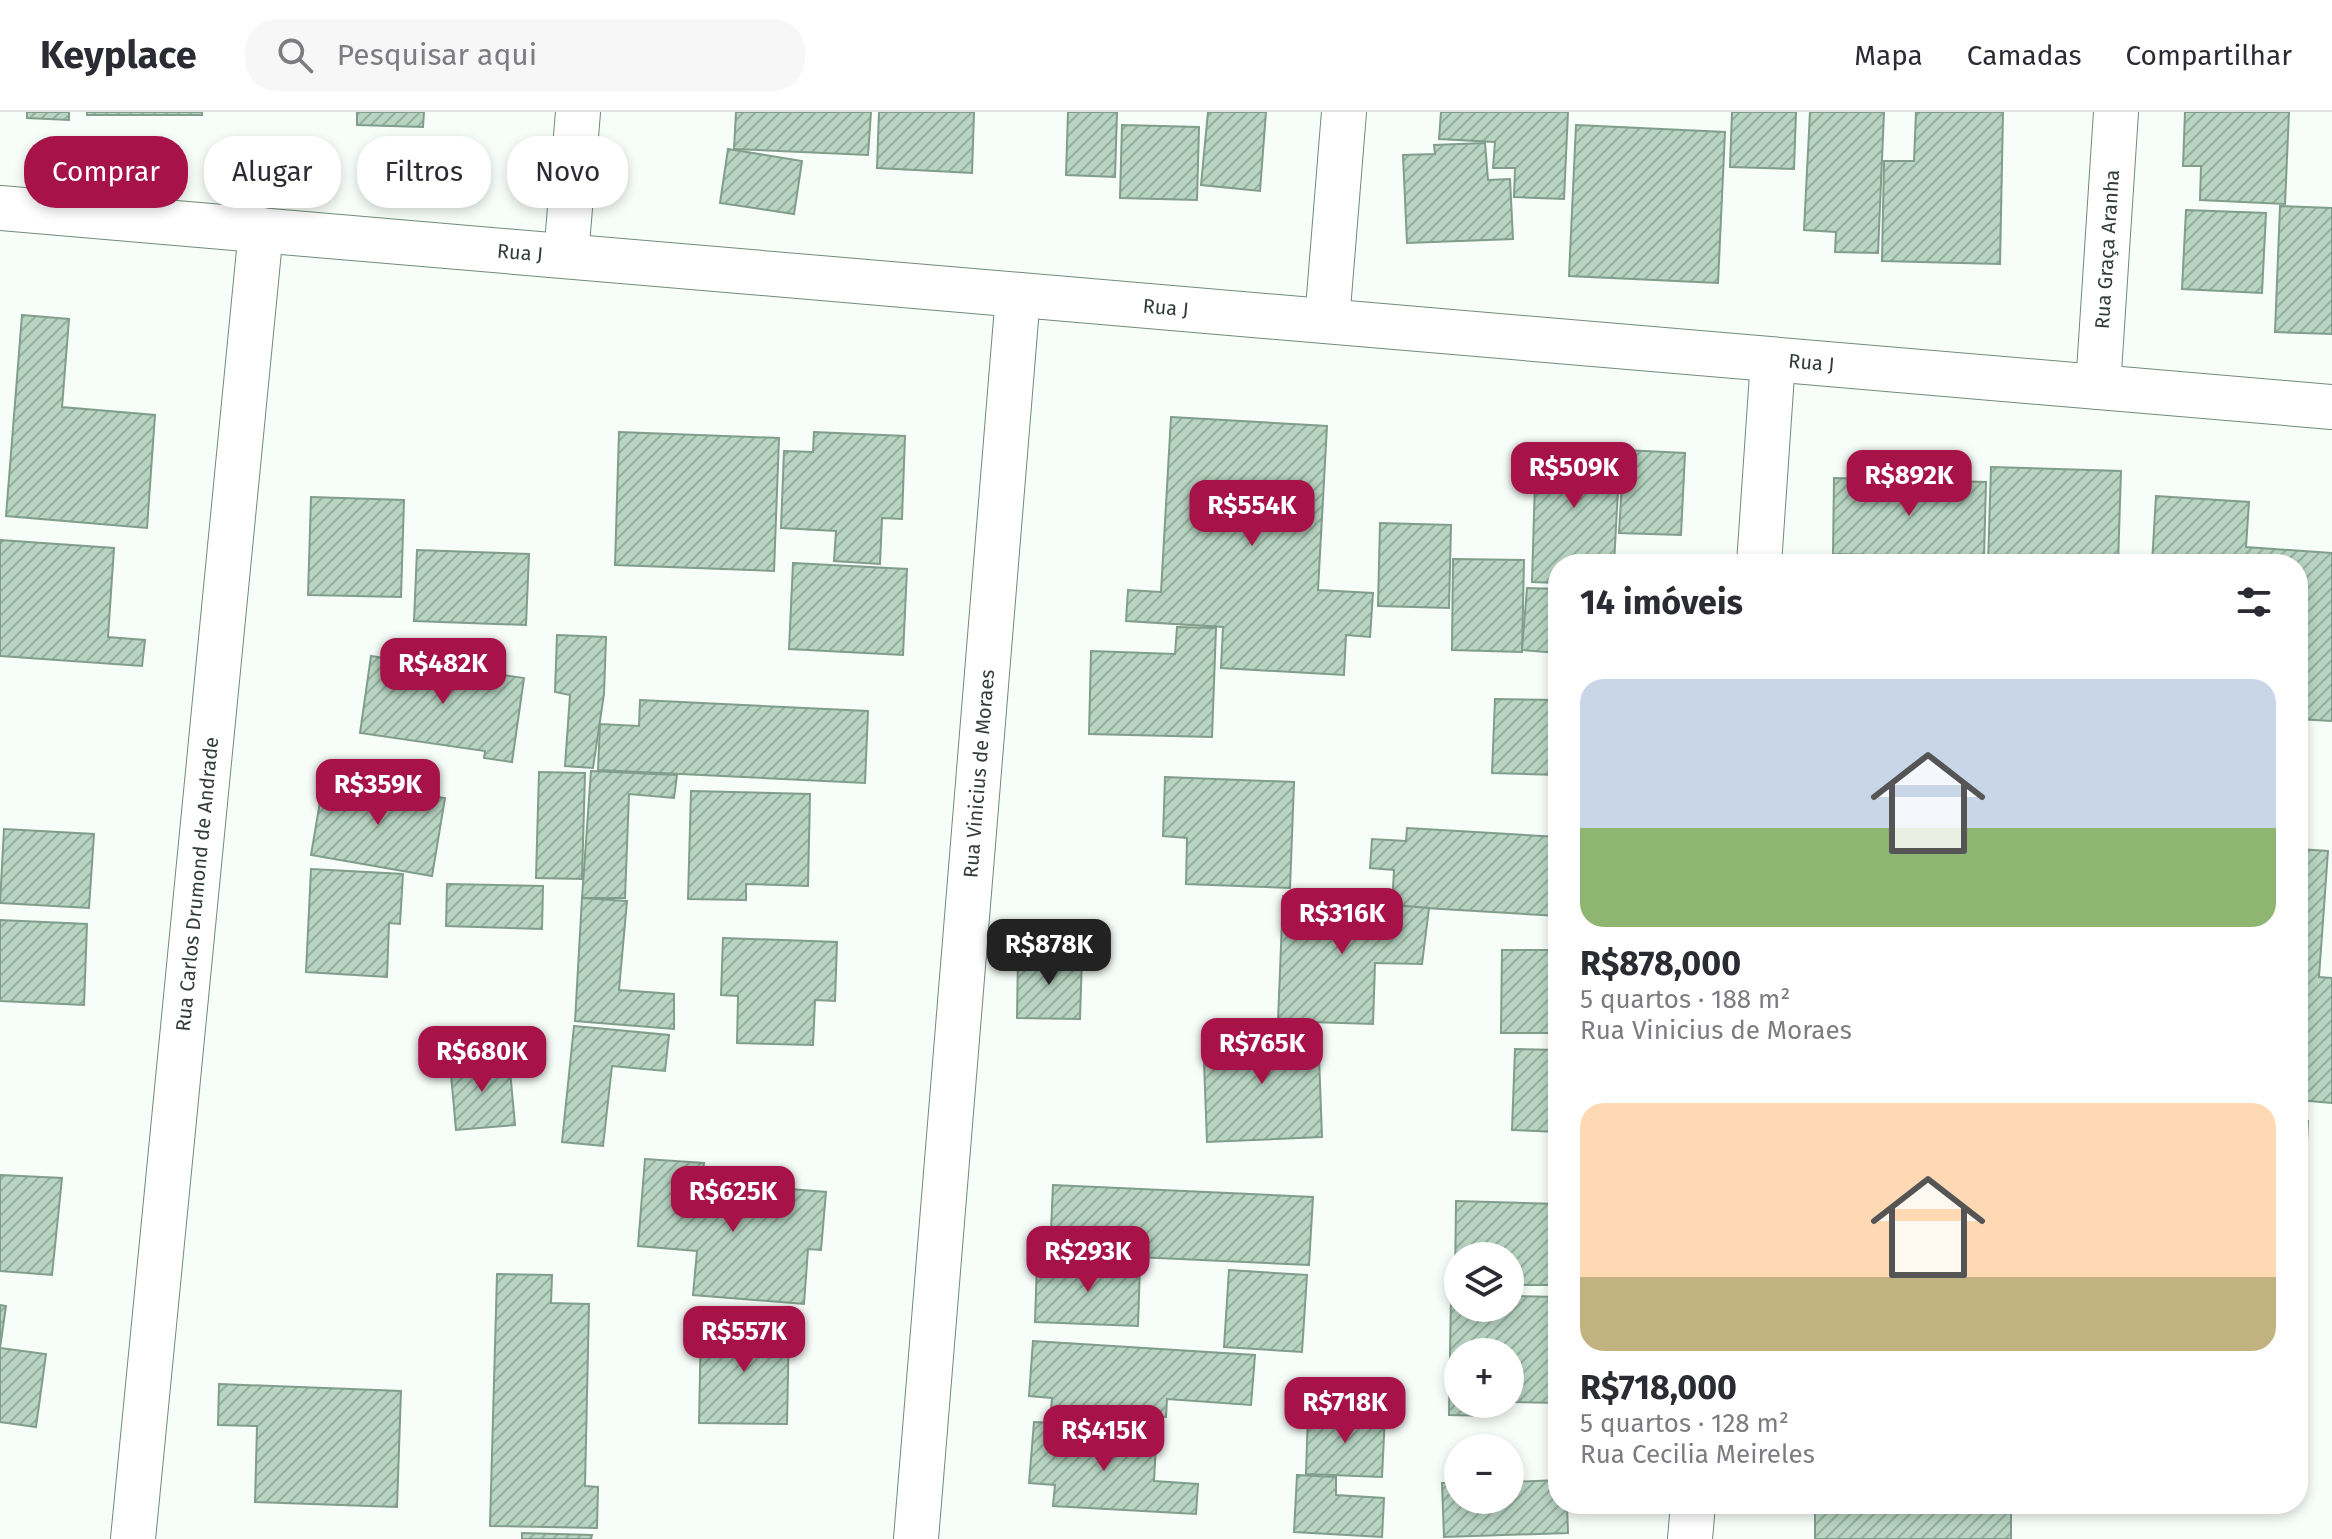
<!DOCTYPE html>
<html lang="pt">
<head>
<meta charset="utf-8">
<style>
  :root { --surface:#fff; --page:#f7f7f7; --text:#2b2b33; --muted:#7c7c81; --line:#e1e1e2; --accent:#a71349 }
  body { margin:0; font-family:"Fira Sans",sans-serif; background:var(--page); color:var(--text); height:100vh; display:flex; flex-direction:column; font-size:30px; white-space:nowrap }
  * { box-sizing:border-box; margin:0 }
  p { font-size:26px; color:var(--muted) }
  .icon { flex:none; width:44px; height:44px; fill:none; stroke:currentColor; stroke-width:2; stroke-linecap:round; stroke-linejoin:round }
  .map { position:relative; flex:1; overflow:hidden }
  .side { position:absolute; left:1548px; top:442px; width:760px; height:960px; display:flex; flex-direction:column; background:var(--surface); border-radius:32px; box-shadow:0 4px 12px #0003 }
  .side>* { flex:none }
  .top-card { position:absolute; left:24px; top:24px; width:760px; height:72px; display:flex; gap:16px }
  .controls { position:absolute; left:1444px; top:1130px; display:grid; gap:16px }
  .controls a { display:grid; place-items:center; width:80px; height:80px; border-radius:50%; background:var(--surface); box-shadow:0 4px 12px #0003; font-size:40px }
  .price { position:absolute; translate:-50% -68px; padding:0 18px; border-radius:16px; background:var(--accent); color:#fff; font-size:26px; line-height:52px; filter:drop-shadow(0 2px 4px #0008) }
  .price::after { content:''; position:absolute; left:50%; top:48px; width:24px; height:18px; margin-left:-12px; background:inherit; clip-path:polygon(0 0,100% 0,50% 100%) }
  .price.selected { background:#222; color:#fff }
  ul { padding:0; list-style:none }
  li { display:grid; align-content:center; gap:16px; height:424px; padding:0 32px }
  li span { display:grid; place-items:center; height:248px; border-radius:24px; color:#555 }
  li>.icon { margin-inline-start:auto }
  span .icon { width:144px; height:144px; fill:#fffc; stroke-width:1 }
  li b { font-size:34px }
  h2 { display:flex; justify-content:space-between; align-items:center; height:96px; padding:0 32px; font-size:34px }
  .chip { padding:0 28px; border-radius:32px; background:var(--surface); box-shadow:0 4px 12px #0003; font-size:28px; line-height:72px }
  .chip.selected { background:var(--accent); color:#fff }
  header { display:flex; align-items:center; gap:48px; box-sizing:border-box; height:112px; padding:0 40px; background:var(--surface); border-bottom:2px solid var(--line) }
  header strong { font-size:38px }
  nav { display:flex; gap:44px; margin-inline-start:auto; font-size:28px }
  .search { width:560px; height:72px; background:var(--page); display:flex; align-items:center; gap:20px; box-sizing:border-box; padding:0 28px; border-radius:32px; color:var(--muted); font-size:30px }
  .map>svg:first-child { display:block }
  .building { fill:url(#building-hatch); stroke:#819d8c; stroke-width:2 }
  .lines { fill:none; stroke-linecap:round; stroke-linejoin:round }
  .minor-casing { stroke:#708b7a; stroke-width:46 }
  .minor { stroke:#fff; stroke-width:44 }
  .labels { text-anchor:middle; stroke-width:6; stroke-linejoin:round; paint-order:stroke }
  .street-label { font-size:20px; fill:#313d36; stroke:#fff }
</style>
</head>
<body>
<header>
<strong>Keyplace</strong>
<div class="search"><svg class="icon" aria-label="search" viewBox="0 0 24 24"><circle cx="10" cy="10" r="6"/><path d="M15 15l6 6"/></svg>Pesquisar aqui</div>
<nav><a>Mapa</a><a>Camadas</a><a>Compartilhar</a></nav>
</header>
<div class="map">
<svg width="2332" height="1427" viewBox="0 0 2332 1427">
  <defs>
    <pattern id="building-hatch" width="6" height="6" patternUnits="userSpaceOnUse" patternTransform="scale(2)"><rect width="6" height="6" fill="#b8d5c2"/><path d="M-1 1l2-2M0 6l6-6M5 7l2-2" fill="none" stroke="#96ae9e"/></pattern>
  </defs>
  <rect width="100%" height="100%" fill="#f7fdf9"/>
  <g class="building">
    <polygon points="27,0 69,0 69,8 27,6"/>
    <rect x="87" y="0" width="115" height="3"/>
    <polygon points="357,0 424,0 423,15 357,13"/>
    <polygon points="736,0 871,0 868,43 734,37"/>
    <polygon points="879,0 974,0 972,61 877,56"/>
    <polygon points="1068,0 1117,0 1115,65 1066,63"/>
    <polygon points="1208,0 1266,0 1260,79 1201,73"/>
    <polygon points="1441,0 1568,0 1564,87 1514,85 1515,56 1493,56 1495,30 1439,27"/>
    <polygon points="1732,0 1796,0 1794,57 1730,55"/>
    <polygon points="1810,0 1884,0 1878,141 1835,140 1836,120 1804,118"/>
    <polygon points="1916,0 2003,0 2000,152 1882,149 1884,49 1914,49"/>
    <polygon points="2185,0 2289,0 2285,92 2200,88 2201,54 2183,54"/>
    <polygon points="1122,13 1199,15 1197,88 1120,86"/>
    <polygon points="1576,13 1725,20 1718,171 1569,164"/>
    <polygon points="1485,31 1488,68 1510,67 1513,127 1407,131 1403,43 1435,42 1434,33"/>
    <polygon points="728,37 802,49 794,102 720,91"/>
    <polygon points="2280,94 2332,96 2332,222 2275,220"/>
    <polygon points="2186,98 2266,101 2262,181 2182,177"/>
    <polygon points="22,203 69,207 62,295 155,303 147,416 6,404"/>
    <polygon points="1171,305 1327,314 1318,478 1373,481 1370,525 1346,523 1344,563 1221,556 1223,515 1126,509 1128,478 1161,480"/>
    <polygon points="619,320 779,326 774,459 615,453"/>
    <polygon points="814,320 905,324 902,407 882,406 880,452 834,449 836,419 781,416 784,339 813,340"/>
    <polygon points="1536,336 1620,341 1614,452 1558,452 1558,471 1532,470"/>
    <polygon points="1624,338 1685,341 1681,423 1619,421"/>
    <polygon points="1991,355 2121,359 2118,452 1988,452"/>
    <polygon points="1834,366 1986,370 1984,446 1833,442"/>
    <polygon points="2156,384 2249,390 2246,435 2332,441 2332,609 2298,607 2298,452 2152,452"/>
    <polygon points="311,385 404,388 401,485 308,483"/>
    <polygon points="1380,411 1451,413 1449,496 1378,494"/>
    <polygon points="0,428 114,436 108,525 145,528 142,554 0,544"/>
    <polygon points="417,438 529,442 526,513 414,509"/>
    <polygon points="1453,447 1524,448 1522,540 1452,538"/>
    <polygon points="793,451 907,457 903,543 789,537"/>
    <polygon points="1527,476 1558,477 1558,541 1522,538"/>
    <polygon points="1177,515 1216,516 1212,625 1089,622 1091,539 1175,542"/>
    <polygon points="557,523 606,525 604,582 593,656 565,654 570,583 555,580"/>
    <polygon points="371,544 524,566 512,650 484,646 485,639 360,621"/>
    <polygon points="1495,587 1558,588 1558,663 1492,661"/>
    <polygon points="640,588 868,599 865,671 598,658 600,612 639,614"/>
    <polygon points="591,659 677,663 674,686 629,682 625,786 582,786"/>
    <polygon points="539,660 585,661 582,767 536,766"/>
    <polygon points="1165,665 1294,670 1290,776 1186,772 1187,726 1163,724"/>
    <polygon points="324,666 445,686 432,764 311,743"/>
    <polygon points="691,679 810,682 808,774 746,772 746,788 688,787"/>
    <polygon points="1407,716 1558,725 1558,804 1392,794 1394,758 1370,756 1372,727 1406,729"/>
    <polygon points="4,717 94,722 89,796 0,791"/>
    <polygon points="2298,737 2328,739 2319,865 2332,866 2332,991 2298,988"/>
    <polygon points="311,757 403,762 400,812 389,811 387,865 306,860"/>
    <polygon points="447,772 543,774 542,817 446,814"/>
    <polygon points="1283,784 1429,796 1422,852 1375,851 1373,912 1278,909"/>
    <polygon points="582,786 627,789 619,878 674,882 674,917 575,909"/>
    <polygon points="0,808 87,812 84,893 0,889"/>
    <polygon points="723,826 837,830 835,889 815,888 813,933 737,931 738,884 721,883"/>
    <polygon points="1502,838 1558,838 1558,921 1501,921"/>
    <polygon points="1018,844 1082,845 1080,907 1017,906"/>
    <polygon points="574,914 669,923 665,959 612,954 603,1034 562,1030"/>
    <polygon points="1318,918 1322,1025 1207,1030 1203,923"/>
    <polygon points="1515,937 1558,938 1558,1020 1512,1018"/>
    <polygon points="509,947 515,1013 456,1018 450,951"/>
    <polygon points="2298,1008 2308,1009 2303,1111 2298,1111"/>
    <polygon points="645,1047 704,1051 700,1095 732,1098 734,1082 778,1086 778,1076 826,1080 821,1138 808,1137 804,1192 693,1183 697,1139 638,1134"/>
    <polygon points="0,1063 62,1066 52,1163 0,1159"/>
    <polygon points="1053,1073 1313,1085 1309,1153 1050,1141"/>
    <polygon points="1456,1089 1558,1092 1558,1173 1510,1173 1510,1144 1458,1144 1458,1172 1455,1172"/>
    <polygon points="1037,1149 1140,1153 1138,1214 1035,1210"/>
    <polygon points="1229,1158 1307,1163 1302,1240 1224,1235"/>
    <polygon points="497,1162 552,1163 551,1191 589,1192 585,1374 598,1375 597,1416 490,1414"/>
    <polygon points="1451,1182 1458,1182 1458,1196 1510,1196 1510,1184 1558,1185 1558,1291 1510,1290 1510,1240 1458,1240 1458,1292 1494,1292 1493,1304 1449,1303"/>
    <polygon points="0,1193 6,1194 0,1236 46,1242 36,1315 0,1310"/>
    <polygon points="701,1213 789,1214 787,1312 699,1311"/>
    <polygon points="1033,1229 1255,1243 1251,1293 1167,1287 1166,1305 1051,1298 1052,1286 1029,1284"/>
    <polygon points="219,1272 401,1279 397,1395 255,1390 257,1314 218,1313"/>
    <polygon points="1308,1300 1385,1304 1382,1365 1306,1362"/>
    <polygon points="1034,1310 1078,1312 1077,1327 1156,1332 1154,1369 1198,1372 1196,1402 1053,1394 1055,1373 1029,1371"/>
    <polygon points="1297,1363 1336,1365 1336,1383 1384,1386 1382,1425 1294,1420"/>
    <polygon points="1558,1368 1558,1392 1567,1392 1568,1421 1444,1425 1442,1371 1458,1371 1458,1388 1510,1388 1510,1370"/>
    <polygon points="1815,1392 1926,1392 1926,1397 2011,1399 2011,1427 1815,1427"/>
    <polygon points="522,1421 592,1423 591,1427 522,1427"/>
  </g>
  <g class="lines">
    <defs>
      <g id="minor">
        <path id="s1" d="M0,96L2332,295"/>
        <polyline points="566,144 578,0"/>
        <polyline points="1327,209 1344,0"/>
        <path id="s2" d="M2098,275L2116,0"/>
        <polyline points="1759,452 1773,248"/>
        <path id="s3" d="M133,1427L261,118"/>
        <path id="s4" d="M916,1427L1018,183"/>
        <polyline points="1690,1427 1693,1392"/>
      </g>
    </defs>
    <use href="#minor" class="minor-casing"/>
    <use href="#minor" class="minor"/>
  </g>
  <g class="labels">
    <g class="street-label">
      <text dy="7" stroke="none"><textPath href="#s2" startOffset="138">Rua Graça Aranha</textPath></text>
      <text dy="7" stroke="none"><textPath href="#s1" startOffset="522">Rua J</textPath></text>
      <text dy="7" stroke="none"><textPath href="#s1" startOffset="1170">Rua J</textPath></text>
      <text dy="7" stroke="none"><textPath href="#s1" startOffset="1818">Rua J</textPath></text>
      <text dy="7" stroke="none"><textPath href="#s4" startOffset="768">Rua Vinicius de Moraes</textPath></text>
      <text dy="7" stroke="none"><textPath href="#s3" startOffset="658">Rua Carlos Drumond de Andrade</textPath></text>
    </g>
  </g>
</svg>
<div class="controls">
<a><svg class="icon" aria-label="layers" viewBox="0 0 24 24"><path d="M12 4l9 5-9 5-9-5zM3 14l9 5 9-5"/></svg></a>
<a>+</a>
<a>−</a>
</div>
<b class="price" style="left:1574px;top:398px">R$509K</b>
<b class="price" style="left:1909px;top:406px">R$892K</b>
<b class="price" style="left:1252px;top:436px">R$554K</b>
<b class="price" style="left:443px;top:594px">R$482K</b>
<b class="price" style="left:378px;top:715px">R$359K</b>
<b class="price" style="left:1342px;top:844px">R$316K</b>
<b class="price selected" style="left:1049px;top:875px">R$878K</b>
<b class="price" style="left:1262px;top:974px">R$765K</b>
<b class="price" style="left:482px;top:982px">R$680K</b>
<b class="price" style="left:733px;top:1122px">R$625K</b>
<b class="price" style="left:1088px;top:1182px">R$293K</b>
<b class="price" style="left:744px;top:1262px">R$557K</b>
<b class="price" style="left:1345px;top:1333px">R$718K</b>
<b class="price" style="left:1104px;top:1361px">R$415K</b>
<div class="top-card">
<a class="chip selected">Comprar</a>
<a class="chip">Alugar</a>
<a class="chip">Filtros</a>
<a class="chip">Novo</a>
</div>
<section class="side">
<h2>14 imóveis<svg class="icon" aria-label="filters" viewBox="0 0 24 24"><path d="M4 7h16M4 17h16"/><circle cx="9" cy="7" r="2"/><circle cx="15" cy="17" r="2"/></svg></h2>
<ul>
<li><span style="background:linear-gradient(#c9d6e8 60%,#8fb573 0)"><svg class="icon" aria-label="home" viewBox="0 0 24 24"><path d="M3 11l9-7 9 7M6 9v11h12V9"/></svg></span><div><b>R$878,000</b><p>5 quartos · 188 m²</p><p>Rua Vinicius de Moraes</p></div></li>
<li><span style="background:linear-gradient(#ffd9b3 70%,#c2b280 0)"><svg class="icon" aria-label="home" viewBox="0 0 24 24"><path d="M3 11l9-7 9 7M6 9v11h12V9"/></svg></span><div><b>R$718,000</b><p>5 quartos · 128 m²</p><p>Rua Cecilia Meireles</p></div></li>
</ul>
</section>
</div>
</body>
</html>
